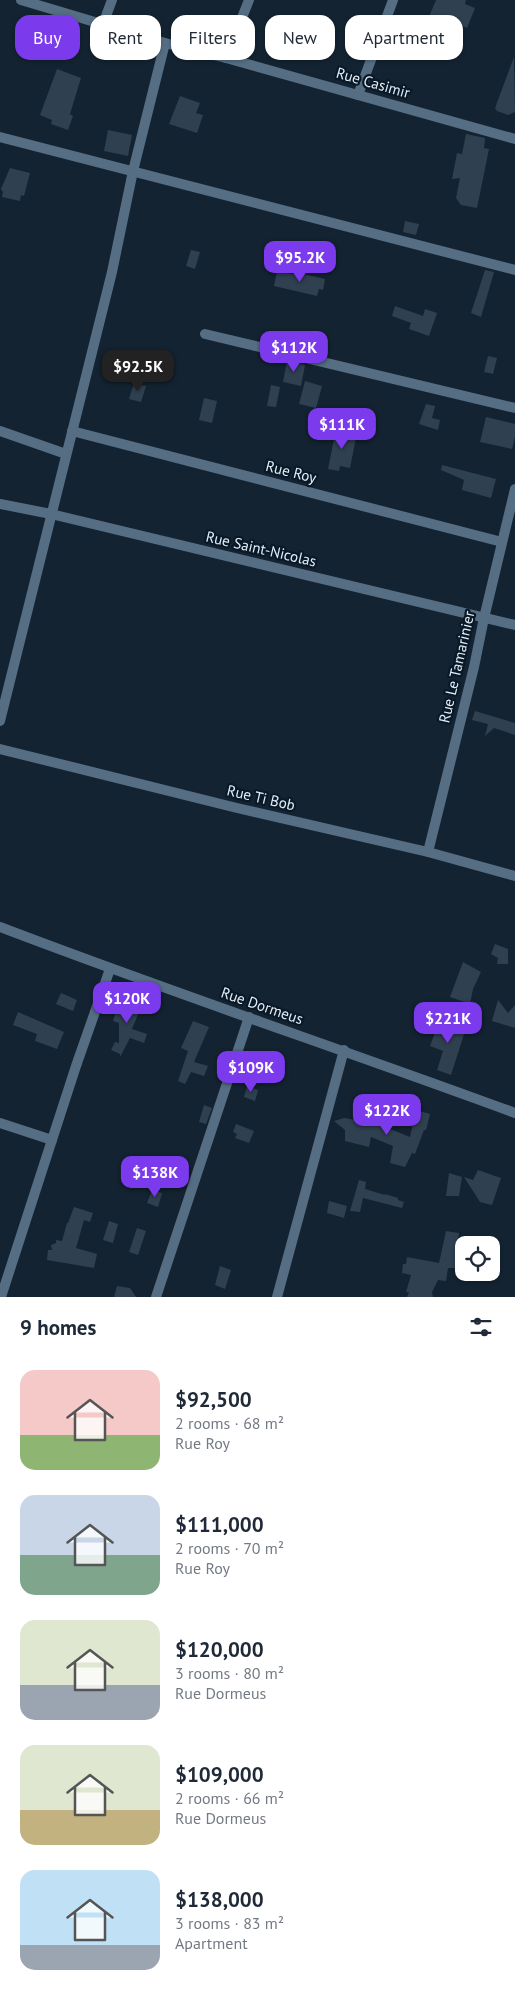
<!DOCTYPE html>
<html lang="en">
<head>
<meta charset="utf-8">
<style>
  :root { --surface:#fff; --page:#f6f6f7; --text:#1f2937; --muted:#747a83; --accent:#7c3aed }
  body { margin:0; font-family:"PT Sans",sans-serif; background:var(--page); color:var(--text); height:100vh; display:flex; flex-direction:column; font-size:19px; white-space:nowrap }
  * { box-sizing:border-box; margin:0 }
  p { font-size:16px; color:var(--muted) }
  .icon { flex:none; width:28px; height:28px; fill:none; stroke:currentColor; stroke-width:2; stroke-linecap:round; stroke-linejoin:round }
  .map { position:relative; height:1297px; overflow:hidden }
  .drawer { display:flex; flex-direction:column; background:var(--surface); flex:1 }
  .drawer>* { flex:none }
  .banner { position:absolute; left:15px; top:15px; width:485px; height:45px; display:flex; gap:10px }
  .tools { position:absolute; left:455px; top:1236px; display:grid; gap:10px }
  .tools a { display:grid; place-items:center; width:45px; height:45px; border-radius:10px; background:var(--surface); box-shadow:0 1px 4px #0004; font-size:25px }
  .price { position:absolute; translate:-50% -42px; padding:0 11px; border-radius:10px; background:var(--accent); color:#fff; font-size:16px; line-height:32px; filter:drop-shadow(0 1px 2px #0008) }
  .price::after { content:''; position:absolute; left:50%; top:30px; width:15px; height:11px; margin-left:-8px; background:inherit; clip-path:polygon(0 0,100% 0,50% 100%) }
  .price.active { background:#222; color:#fff }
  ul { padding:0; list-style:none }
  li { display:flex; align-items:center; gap:15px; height:125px; padding:0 20px }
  li span { display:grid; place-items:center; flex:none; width:140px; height:100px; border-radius:15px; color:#555 }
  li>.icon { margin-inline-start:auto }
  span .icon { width:60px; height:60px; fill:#fffc; stroke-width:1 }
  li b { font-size:21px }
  h2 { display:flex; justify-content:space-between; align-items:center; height:60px; padding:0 20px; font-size:21px }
  .chip { padding:0 18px; border-radius:15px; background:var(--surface); box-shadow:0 1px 4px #0004; font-size:18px; line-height:45px }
  .chip.active { background:var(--accent); color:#fff }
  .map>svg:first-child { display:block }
  .building { fill:#2f4050 }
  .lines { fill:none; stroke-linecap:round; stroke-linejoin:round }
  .minor { stroke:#566e84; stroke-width:10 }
  .labels { text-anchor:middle; stroke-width:4.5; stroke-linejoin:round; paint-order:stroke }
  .street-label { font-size:15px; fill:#e2edf7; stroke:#0a1927 }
</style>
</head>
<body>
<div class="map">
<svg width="515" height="1297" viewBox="0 0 515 1297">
  <rect width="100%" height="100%" fill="#132331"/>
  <g class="building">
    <polygon points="436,0 466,0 465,4 475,8 467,28 458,24 456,29 428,19"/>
    <polygon points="514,57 515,112 508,115 497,111 495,108"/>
    <polygon points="57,69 81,78 70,114 73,116 68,130 51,124 52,120 40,115"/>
    <polygon points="180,96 200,103 196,113 203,115 197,133 169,124"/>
    <polygon points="108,130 132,135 128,156 104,151"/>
    <polygon points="466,134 485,138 484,148 489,149 477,208 461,205 456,198 460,178 452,179 457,153 462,154"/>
    <polygon points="10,168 30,173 24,196 21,195 20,201 2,197 3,192 1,189"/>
    <polygon points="405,221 419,224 416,235 403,232"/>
    <polygon points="191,250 200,252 195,269 186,266"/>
    <polygon points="485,270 494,272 481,317 471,313"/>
    <polygon points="277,271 303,276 303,274 325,279 323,290 319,289 317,296 274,286"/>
    <polygon points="395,306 423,316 425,309 437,313 429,336 409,329 411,323 392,316"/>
    <polygon points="488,356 497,358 493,374 484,372"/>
    <polygon points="287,361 305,365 301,386 283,382"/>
    <polygon points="305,381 322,386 316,408 299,404"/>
    <polygon points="134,383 146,386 141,402 129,399"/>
    <polygon points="271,385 280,387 276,407 267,406"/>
    <polygon points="204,398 217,401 212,423 199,420"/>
    <polygon points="426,404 435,406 432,418 440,420 438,430 419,424"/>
    <polygon points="486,417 515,424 515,437 512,449 480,442"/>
    <polygon points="336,429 357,433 350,468 340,466 339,471 328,469"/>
    <polygon points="442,465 496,479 491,498 462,490 464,480 441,470"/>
    <polygon points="475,711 515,723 515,735 494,728 485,736 488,724 472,720"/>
    <polygon points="495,944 508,949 508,964 497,964 498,958 491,954"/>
    <polygon points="463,962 481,972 473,989 470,1004 450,997"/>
    <polygon points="61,993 77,1000 73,1011 56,1004"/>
    <polygon points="120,997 127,997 131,999 134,1003 138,1002 141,1007 132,1029 147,1034 144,1043 130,1038 120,1057 120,1054 111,1050 115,1042 119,1043 119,1023 113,1021"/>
    <polygon points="498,1000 508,1013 515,1005 515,1028 492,1021"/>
    <polygon points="18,1012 64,1032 57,1049 35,1041 37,1034 13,1025"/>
    <polygon points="440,1019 466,1028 451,1075 437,1070 443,1051 430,1046"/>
    <polygon points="193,1021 209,1027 194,1062 208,1066 204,1076 191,1072 185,1084 178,1081 188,1051 181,1048"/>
    <polygon points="247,1086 258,1090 255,1101 244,1097"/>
    <polygon points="204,1105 212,1108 206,1124 199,1122"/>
    <polygon points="416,1110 430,1114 426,1130 424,1130 415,1154 412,1153 405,1167 390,1163 393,1146 371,1137 369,1147 345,1141 345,1130 334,1121 344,1118 375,1123 410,1137"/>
    <polygon points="236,1124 254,1131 249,1143 235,1138 237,1134 233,1132"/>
    <polygon points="478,1170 501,1178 492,1205 480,1202 464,1177 473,1180"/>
    <polygon points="449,1173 462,1177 459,1196 446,1196"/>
    <polygon points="359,1180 366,1182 365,1189 385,1195 385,1194 398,1198 398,1200 404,1202 402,1208 363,1198 360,1212 350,1211"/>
    <polygon points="152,1190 162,1193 158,1207 147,1203"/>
    <polygon points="329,1201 347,1206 344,1218 327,1213"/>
    <polygon points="74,1207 93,1213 90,1222 84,1220 76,1248 97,1254 94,1268 47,1260 48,1250 52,1250 51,1245 56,1243 56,1240 62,1241 67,1223 68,1223"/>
    <polygon points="109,1221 118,1224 113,1243 103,1240"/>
    <polygon points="137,1228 146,1231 138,1255 129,1252"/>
    <polygon points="446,1231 459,1233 455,1268 448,1268 446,1281 438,1280 432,1292 433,1297 407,1297 409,1292 406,1292 411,1275 402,1273 403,1264 406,1264 407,1257 439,1263"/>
    <polygon points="220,1266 231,1270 225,1289 215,1285"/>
    <polygon points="117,1286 130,1288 136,1297 114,1297"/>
  </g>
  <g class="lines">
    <g class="minor">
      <polyline points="21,0 165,43 226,58 515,139"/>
      <polyline points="103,24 112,0"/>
      <polyline points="226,58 249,0"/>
      <polyline points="358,95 393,0"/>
      <polyline points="0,137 515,270"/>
      <polyline points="205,334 515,408"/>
      <polyline points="0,431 66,454"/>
      <polyline points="72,431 502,542"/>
      <polyline points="0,504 51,514 515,625"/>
      <polyline points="0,721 112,272 133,171 165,43"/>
      <polyline points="0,749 237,808 428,852 515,876"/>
      <polyline points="428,852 474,667 484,618 515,489"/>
      <path d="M0,927C170,992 344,1050 515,1113"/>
      <polyline points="0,1123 52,1140"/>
      <polyline points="1,1297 76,1066 110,969"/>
      <polyline points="156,1297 249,1017"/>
      <polyline points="277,1297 344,1050"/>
    </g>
  </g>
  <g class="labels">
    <g class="street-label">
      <text transform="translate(373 83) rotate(16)" y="5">Rue Casimir</text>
      <text transform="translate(291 472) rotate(14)" y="5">Rue Roy</text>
      <text transform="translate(261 549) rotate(13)" y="5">Rue Saint-Nicolas</text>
      <text transform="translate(457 667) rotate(-77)" y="5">Rue Le Tamarinier</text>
      <text transform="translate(261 798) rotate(13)" y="5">Rue Ti Bob</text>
      <text transform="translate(262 1006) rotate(19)" y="5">Rue Dormeus</text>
    </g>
  </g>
</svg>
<div class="tools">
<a><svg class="icon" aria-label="locate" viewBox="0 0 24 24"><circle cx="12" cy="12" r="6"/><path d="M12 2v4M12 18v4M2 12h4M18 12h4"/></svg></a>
</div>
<b class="price" style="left:300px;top:283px">$95.2K</b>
<b class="price" style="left:294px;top:373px">$112K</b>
<b class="price active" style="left:138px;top:392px">$92.5K</b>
<b class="price" style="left:342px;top:450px">$111K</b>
<b class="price" style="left:127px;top:1024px">$120K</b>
<b class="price" style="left:448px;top:1044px">$221K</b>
<b class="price" style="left:251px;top:1093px">$109K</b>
<b class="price" style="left:387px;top:1136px">$122K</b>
<b class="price" style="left:155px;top:1198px">$138K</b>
<div class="banner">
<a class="chip active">Buy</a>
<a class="chip">Rent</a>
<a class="chip">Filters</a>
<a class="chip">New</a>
<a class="chip">Apartment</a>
</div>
</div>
<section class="drawer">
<h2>9 homes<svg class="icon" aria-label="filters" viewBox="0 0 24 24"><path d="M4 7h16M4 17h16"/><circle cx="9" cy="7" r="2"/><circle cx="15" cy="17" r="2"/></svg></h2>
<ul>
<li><span style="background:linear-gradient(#f6c9c9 65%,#8fb573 0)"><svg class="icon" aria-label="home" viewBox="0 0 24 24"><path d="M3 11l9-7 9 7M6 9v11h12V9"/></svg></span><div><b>$92,500</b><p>2 rooms · 68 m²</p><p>Rue Roy</p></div></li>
<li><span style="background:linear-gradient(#c9d6e8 60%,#7fa58c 0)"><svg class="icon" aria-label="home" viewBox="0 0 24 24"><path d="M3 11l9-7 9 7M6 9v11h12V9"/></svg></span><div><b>$111,000</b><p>2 rooms · 70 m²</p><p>Rue Roy</p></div></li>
<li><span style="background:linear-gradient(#dfe7d0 65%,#9aa5b1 0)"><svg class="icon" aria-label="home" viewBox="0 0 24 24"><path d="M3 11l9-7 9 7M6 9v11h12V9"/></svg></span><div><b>$120,000</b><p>3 rooms · 80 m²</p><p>Rue Dormeus</p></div></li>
<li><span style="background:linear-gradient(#dfe7d0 65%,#c2b280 0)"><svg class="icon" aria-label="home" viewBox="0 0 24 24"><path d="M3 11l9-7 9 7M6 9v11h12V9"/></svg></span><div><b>$109,000</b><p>2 rooms · 66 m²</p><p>Rue Dormeus</p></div></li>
<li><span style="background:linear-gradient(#bfe0f5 75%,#9aa5b1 0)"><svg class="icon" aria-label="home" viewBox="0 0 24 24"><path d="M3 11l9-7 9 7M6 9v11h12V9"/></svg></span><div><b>$138,000</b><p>3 rooms · 83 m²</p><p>Apartment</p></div></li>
</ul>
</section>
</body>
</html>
